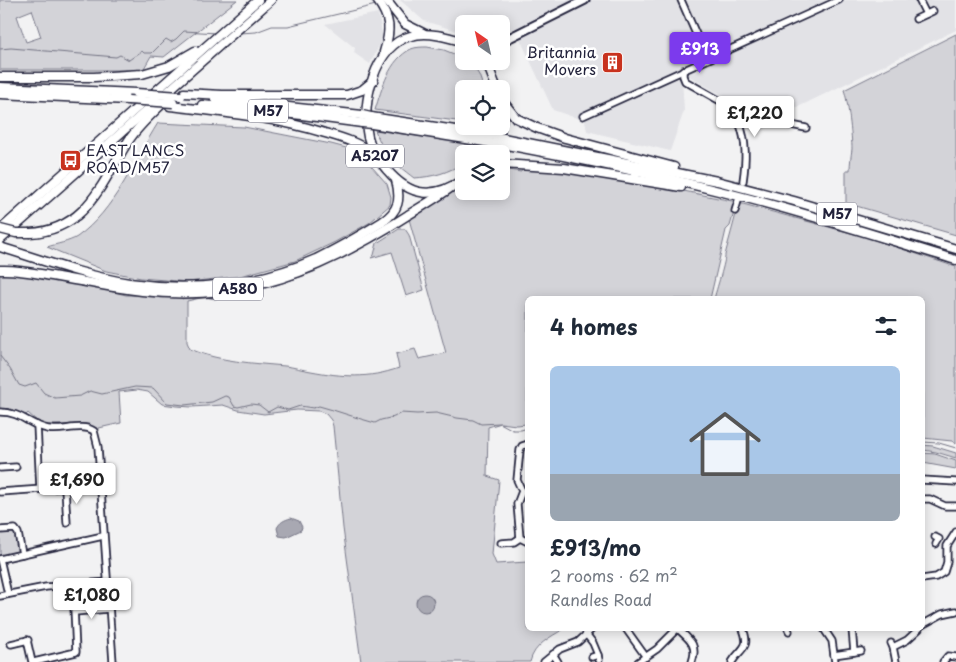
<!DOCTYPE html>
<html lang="en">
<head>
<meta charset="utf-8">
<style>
  :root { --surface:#fff; --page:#f2f2f3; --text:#1f2937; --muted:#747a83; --accent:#7c3aed }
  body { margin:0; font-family:"Playpen Sans",sans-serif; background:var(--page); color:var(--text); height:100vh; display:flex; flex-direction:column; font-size:19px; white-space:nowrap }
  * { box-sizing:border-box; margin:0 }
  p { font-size:16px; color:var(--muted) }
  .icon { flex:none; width:28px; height:28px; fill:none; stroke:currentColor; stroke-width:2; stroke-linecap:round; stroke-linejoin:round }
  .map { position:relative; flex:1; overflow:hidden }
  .side { position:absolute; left:525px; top:296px; width:400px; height:335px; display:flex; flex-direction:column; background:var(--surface); border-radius:8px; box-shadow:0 2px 12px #0003 }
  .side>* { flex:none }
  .needle { width:32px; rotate:326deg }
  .buttons { position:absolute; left:455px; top:15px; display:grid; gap:10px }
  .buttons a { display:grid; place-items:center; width:55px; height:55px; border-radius:8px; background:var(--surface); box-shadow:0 2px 12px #0003; font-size:25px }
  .price { position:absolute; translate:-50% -42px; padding:0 11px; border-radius:5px; background:#fff; color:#222; font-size:16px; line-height:32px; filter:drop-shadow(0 1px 2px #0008) }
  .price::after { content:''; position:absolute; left:50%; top:30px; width:15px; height:11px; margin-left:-8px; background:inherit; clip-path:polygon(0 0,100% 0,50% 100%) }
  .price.active { background:var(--accent); color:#fff }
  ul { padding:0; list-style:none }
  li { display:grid; align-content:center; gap:10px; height:265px; padding:0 25px }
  li span { display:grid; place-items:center; height:155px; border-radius:8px; color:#555 }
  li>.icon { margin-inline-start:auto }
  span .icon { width:90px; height:90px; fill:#fffc; stroke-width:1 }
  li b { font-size:21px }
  h2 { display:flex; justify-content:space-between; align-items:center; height:60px; padding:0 25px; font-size:21px }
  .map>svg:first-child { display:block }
  .built { fill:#e2e2e6 }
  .green { fill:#d3d3d8; stroke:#7a7a8a; fill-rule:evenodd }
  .water { fill:#a8a8b2; stroke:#727282 }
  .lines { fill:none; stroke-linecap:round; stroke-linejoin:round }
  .stream { stroke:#727282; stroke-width:1 }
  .minor-casing { stroke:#22223b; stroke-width:9 }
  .major-casing { stroke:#22223b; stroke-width:11 }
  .highway-casing { stroke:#22223b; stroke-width:11 }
  .minor { stroke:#fff; stroke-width:5.5 }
  .major { stroke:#fff; stroke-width:7 }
  .highway { stroke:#fff; stroke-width:8 }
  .highway-bridge-casing { stroke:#22223b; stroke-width:11; stroke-linecap:butt }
  .highway-bridge { stroke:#fff; stroke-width:8 }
  .labels { text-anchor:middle; stroke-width:5; stroke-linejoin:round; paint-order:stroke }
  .shield { fill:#fff; stroke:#646476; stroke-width:1 }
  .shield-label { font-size:14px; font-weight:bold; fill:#22223b }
  .poi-label { font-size:15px; fill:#22223b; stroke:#fff; text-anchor:end }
</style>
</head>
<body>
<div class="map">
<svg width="956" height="662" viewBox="0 0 956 662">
  <rect width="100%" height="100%" fill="#f2f2f3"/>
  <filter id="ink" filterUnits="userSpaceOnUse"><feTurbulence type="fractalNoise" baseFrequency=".02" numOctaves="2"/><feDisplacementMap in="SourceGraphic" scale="10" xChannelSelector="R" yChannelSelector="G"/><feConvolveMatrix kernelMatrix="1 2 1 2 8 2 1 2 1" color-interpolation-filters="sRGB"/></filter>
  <g filter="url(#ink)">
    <g class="built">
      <polygon points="400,0 956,0 956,30 798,107 783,105 759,116 722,99 721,95 689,76 682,78 684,111 670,151 587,131 585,121 553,110 515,28 501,34 501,24 464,24 464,33 424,21"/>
      <polygon points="378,13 383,38 370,64 354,53 355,48 325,24"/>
    </g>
    <g class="green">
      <path d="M0,0H237L164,57L151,56L143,70H0ZM32,10L41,37L26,42L17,16Z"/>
      <path d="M956,34V235L846,203V170H850C850,163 851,156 852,149C852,137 848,100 844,90Z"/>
      <path d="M427,47L444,50L464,58V61H470L479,75L484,89H464V122L375,110C382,88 389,60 411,49C416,47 422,47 427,47Z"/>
      <path d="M158,123L244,127L331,144L358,151L387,184L391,197L390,205L369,223L335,242L295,261L240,276L189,282L141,278L106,271L47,247C56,244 69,242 77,237C115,210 134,161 158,123Z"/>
      <path d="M375,130L489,146C483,155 474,154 464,154V162C449,173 432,177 414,178C393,162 385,156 375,130Z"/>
      <path d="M523,166L650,184L737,202L730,226L726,230L710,299H528L527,424L516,425L501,423L488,427L487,476L499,480L492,554L496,564L527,562L528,629H564C550,637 534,645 530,662H361L343,528L333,426L331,420L326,414L319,411L297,410L264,414L238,410L223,405L192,407L176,406L162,404L148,392L137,390L119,392L121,423L99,428V431L89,424L46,425L38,422L28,413L26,415L7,409H0V272L81,284L126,295L179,296L182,299L185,298L188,296L329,263L314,272L274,286L215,299L205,297L187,301V342L190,349C220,362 253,363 285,366C294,367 303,370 311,371C343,377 368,379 399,368L396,354L415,349L419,359L446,353L409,219L464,185V191H501V169L521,172ZM423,595L432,599L434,605L416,603Z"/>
      <path d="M739,203L866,237L956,267V444L952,441L923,438L922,299H714C716,291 726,260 725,255Z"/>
      <polygon points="399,229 405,229 409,235 424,290 406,296 392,252 371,258 374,255 377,243"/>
      <polygon points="922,445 933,446 956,453 956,458 936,452 923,450"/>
      <polygon points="922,453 935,454 956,461 956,469 923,463"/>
      <polygon points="14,531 16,532 19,551 0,556 0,532"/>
      <polygon points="103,585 104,606 78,608 77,589"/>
    </g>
    <g class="water">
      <path d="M291,518L299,521L302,527L301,530L286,537L279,536L277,528C280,522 284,520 291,518Z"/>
      <circle cx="425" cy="603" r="9"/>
    </g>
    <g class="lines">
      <g class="stream">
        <polyline points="239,33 256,32 272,26 288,26 376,5"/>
        <polyline points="0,49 11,48 116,57 120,55 129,60 142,51 144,53 152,53 166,39 171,42 176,39 184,31 217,33"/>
        <path d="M0,356L10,369L19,385L25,387L36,383L44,393L55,398L80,396L90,391L102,394L135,387L153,388L167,403L184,405L212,402L225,396L229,397L234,406L238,407L251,404L259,405L268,412L277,407L288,410L300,406L313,408L319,406C338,411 356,418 375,423L381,420L394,417L401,413L417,414L436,413L457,418L473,420L481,424L500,423L513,430H521L528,428"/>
        <polyline points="922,442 939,443 956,448"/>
      </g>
      <defs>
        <g id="minor">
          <polyline points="681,0 707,59"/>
          <polyline points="919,0 926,14"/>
          <polyline points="916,19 933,11"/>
          <polyline points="683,70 683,76 685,81 747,116 806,128"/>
          <path d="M726,103C729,110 736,115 739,122C747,142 746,160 743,181"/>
          <polyline points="583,116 839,0"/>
          <polyline points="735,211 738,201"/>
          <path d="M0,412C22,412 28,425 48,429C62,432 81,423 94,431L98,447L113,662"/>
          <polyline points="37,425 40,489"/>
          <polyline points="0,468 16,467"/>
          <polyline points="922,480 956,482"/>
          <polyline points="65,488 67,523"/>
          <polyline points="0,492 100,485"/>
          <polyline points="923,499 930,499 945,506 956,506"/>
          <polyline points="0,530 15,529 18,533 22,554"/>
          <polyline points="935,537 939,539 936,544"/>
          <polyline points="520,538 517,504 522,491 517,480 520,450 522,446 528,444"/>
          <polyline points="501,543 514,542 520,538 528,542"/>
          <polyline points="0,559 103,536"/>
          <polyline points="0,559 8,594"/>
          <polyline points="922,579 936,577 944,572 947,562 947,546 956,532"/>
          <polyline points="0,596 46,587 108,582"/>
          <polyline points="75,612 108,609"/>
          <polyline points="922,625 942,614 956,611"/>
          <polyline points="626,629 646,657"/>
          <path d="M678,629C690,640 698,645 692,662"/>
          <polyline points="788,629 789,631"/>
          <polyline points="824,629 832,641 835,662"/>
          <polyline points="852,629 854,652"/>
          <polyline points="586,634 593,643 598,655"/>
          <polyline points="27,640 32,662"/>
          <polyline points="891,643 893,647 896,662"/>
          <polyline points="11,644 28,640"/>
          <polyline points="893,647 907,640 919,629"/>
          <polyline points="553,654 558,662"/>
          <polyline points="834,655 861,651"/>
          <polyline points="592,657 598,655 599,660"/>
          <polyline points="34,662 76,652 73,586"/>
          <polyline points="544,662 560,649 578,642 592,629"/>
          <polyline points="638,662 657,649 677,629"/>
          <path d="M732,662C740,648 751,649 743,629"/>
          <polyline points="943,662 948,656 956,657"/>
        </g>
        <polyline id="major" points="501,42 585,0"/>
        <g id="highway">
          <path d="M377,0C391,19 391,30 384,52"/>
          <polyline points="386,0 405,24 423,33"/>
          <path d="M464,42C448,37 427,31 411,36C374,45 361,104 368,137C371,150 378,159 387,170C411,198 434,199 464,179"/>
          <polyline points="484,61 490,71 497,89"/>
          <polyline points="0,77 94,77 142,74 169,66 195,51"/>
          <polyline points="0,87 136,93"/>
          <polyline points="184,93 222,95 347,95 362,90 373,81"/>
          <polyline points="0,94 128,100"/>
          <polyline points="215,99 362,115"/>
          <polyline points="501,99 516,118 537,128 565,138 674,167"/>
          <polyline points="202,105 302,115 362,123"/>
          <path d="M170,106C222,112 274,117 325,133C343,138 359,143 374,154"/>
          <polyline points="371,117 494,136"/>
          <polyline points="372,124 491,143"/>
          <polyline points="503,138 717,181 794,201 956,249"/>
          <path d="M501,144C577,158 652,174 727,193C804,212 880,237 956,260"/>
          <path d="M492,154C499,137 505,121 501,102"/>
          <polyline points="501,164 564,168 681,187"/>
          <polyline points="0,230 258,0"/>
          <path d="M30,233C88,230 102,181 129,140C139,125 153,113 166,100"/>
          <polyline points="0,240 271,0"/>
          <path d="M0,247C42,260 85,276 129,283C191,292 258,285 316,259C339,248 361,235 382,222C399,211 401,199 396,180"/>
          <path d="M0,270C18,269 35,273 52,276C82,281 112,288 142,291C245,303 323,270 408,215C423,206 438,197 453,186"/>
        </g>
      </defs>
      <use href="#minor" class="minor-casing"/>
      <use href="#major" class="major-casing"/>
      <use href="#highway" class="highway-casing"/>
      <use href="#minor" class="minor"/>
      <use href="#major" class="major"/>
      <use href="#highway" class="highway"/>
      <defs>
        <g id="highway-bridge">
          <polyline points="136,93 181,96"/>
          <polyline points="128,100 173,103"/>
          <polyline points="362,115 371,117"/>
          <polyline points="362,123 372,124"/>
          <polyline points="494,136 503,138"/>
          <polyline points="491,143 501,144"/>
          <polyline points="0,229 16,233 30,233"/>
        </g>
      </defs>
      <use href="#highway-bridge" class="highway-bridge-casing"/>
      <use href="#highway-bridge" class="highway-bridge"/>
    </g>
  </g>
  <defs>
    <symbol id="building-square" viewBox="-11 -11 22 22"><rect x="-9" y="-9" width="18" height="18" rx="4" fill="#c8321e" stroke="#fff"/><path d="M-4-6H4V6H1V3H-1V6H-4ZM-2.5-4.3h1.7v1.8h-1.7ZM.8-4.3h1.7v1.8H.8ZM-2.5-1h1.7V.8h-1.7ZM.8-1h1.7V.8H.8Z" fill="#fff"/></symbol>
    <symbol id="bus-square" viewBox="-11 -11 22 22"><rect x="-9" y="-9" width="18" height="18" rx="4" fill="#c8321e" stroke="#fff"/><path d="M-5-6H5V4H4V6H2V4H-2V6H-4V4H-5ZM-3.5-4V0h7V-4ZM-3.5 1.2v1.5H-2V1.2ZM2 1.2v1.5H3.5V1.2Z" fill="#fff"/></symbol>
  </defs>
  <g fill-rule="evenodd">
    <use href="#building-square" x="600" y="50" width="25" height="25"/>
    <use href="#bus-square" x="58" y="148" width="25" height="25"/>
  </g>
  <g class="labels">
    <g class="shield">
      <rect x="248" y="99.5" width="40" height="23" rx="4"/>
      <rect x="346" y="144.5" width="58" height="23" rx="4"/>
      <rect x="817" y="202.5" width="40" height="23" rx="4"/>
      <rect x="213" y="277.5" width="50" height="23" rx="4"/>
    </g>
    <g class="shield-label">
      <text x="268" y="116">M57</text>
      <text x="375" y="161">A5207</text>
      <text x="837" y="219">M57</text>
      <text x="238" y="294">A580</text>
    </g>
    <g class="poi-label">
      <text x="596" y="58">Britannia<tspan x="596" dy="17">Movers</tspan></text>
      <text x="86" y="156" text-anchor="start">EAST LANCS<tspan x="86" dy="17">ROAD/M57</tspan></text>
    </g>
  </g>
</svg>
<div class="buttons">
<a><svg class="needle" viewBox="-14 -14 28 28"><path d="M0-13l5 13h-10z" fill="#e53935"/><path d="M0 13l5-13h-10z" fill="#747a83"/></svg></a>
<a><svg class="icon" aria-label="locate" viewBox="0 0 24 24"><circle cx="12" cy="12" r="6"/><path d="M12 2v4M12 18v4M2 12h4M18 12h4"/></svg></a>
<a><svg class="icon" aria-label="layers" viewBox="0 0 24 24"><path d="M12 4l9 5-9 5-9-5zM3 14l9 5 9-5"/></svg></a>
</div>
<b class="price active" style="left:700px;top:74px">£913</b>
<b class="price" style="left:755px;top:138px">£1,220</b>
<b class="price" style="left:77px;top:505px">£1,690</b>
<b class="price" style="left:92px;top:620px">£1,080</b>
<section class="side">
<h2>4 homes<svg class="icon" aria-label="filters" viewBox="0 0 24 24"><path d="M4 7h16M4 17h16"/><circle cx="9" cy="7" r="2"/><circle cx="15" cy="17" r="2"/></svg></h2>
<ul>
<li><span style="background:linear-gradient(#a9c7e8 70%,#9aa5b1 0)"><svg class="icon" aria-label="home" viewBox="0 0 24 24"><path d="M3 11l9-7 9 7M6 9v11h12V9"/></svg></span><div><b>£913/mo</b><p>2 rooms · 62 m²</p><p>Randles Road</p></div></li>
</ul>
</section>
</div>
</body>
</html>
